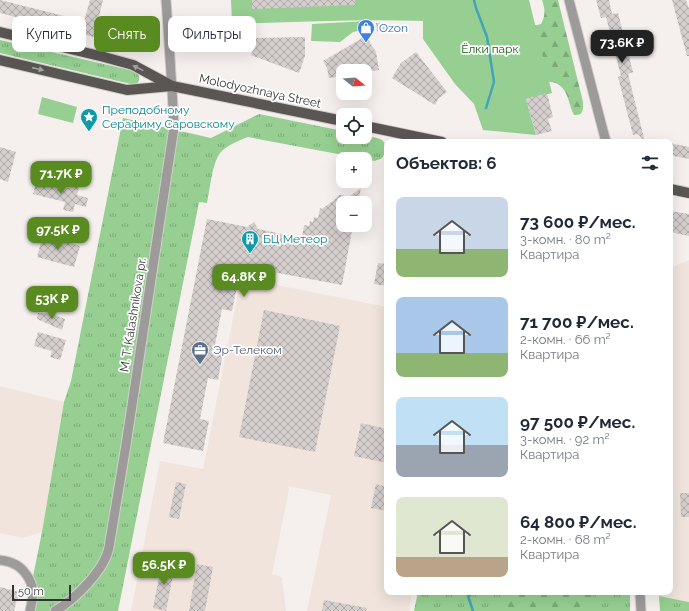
<!DOCTYPE html>
<html lang="ru">
<head>
<meta charset="utf-8">
<style>
  :root { --surface:#fff; --page:#f2f2f3; --text:#1f2937; --muted:#747a83; --accent:#5a8b21 }
  body { margin:0; font-family:Raleway,sans-serif; background:var(--page); color:var(--text); height:100vh; display:flex; flex-direction:column; font-size:15px; white-space:nowrap }
  * { box-sizing:border-box; margin:0 }
  p { font-size:13px; color:var(--muted) }
  .icon { flex:none; width:22px; height:22px; fill:none; stroke:currentColor; stroke-width:2; stroke-linecap:round; stroke-linejoin:round }
  .map { position:relative; flex:1; overflow:hidden }
  .side { position:absolute; left:384px; top:139px; width:289px; height:456px; display:flex; flex-direction:column; background:var(--surface); border-radius:8px; box-shadow:0 4px 16px #0002 }
  .side>* { flex:none }
  .top-card { position:absolute; left:12px; top:16px; width:312px; height:36px; display:flex; gap:8px }
  .needle { width:26px; rotate:107deg }
  .controls { position:absolute; left:336px; top:64px; display:grid; gap:8px }
  .controls a { display:grid; place-items:center; width:36px; height:36px; border-radius:8px; background:var(--surface); box-shadow:0 4px 16px #0002; font-size:20px }
  .scale { position:absolute; left:12px; bottom:10px; width:59px; box-sizing:border-box; padding-left:4px; border:2px solid #353433; border-top:0; font-size:11px; line-height:14px; white-space:nowrap; color:#353433; -webkit-text-stroke:3px #fefefe; paint-order:stroke }
  .price { position:absolute; translate:-50% -34px; padding:0 9px; border-radius:8px; background:var(--accent); color:#fff; font-size:13px; line-height:26px; filter:drop-shadow(0 1px 2px #0008) }
  .price::after { content:''; position:absolute; left:50%; top:24px; width:12px; height:9px; margin-left:-6px; background:inherit; clip-path:polygon(0 0,100% 0,50% 100%) }
  .price.active { background:#222; color:#fff }
  ul { padding:0; list-style:none }
  li { display:flex; align-items:center; gap:12px; height:100px; padding:0 12px }
  li span { display:grid; place-items:center; flex:none; width:112px; height:80px; border-radius:8px; color:#555 }
  li>.icon { margin-inline-start:auto }
  span .icon { width:48px; height:48px; fill:#fffc; stroke-width:1 }
  li b { font-size:17px }
  h2 { display:flex; justify-content:space-between; align-items:center; height:48px; padding:0 12px; font-size:17px }
  .chip { padding:0 14px; border-radius:8px; background:var(--surface); box-shadow:0 4px 16px #0002; font-size:14px; line-height:36px }
  .chip.active { background:var(--accent); color:#fff }
  .map>svg:first-child { display:block }
  .built { fill:#f0e4dd }
  .grass { fill:url(#grass-tufts) }
  .forest { fill:url(#forest-firs) }
  .park { fill:#96cf91 }
  .lines { fill:none; stroke-linecap:round; stroke-linejoin:round }
  .stream { stroke:#44a3b7; stroke-width:2.5 }
  .building { fill:url(#building-cross-hatch) }
  .minor-casing { stroke:#d2cecc; stroke-width:11 }
  .major-casing { stroke:#d2cecc; stroke-width:12 }
  .minor { stroke:#9d9b9a; stroke-width:9 }
  .major { stroke:#595654; stroke-width:10 }
  .oneway { fill:#a3a2a0 }
  .labels { text-anchor:middle; stroke-width:3.5; stroke-linejoin:round; paint-order:stroke }
  .shop-label { font-size:12px; fill:#366cbe; stroke:#fefefe; text-anchor:start }
  .park-label { font-size:12px; fill:#165812; stroke:#fefefe }
  .street-label { font-size:12px; fill:#353433; stroke:#fefefe }
  .culture-label { font-size:12px; fill:#0d838f; stroke:#fefefe; text-anchor:start }
  .service-label { font-size:12px; fill:#4e5e75; stroke:#fefefe; text-anchor:start }
</style>
</head>
<body>
<div class="map">
<svg width="689" height="611" viewBox="0 0 689 611">
  <defs>
    <pattern id="grass-tufts" width="24" height="20" patternUnits="userSpaceOnUse"><rect width="24" height="20" fill="#96cf91"/><path d="M3 7l-1-3M5 7V3M7 7l1-3M15 17l-1-3M17 17v-4M19 17l1-3" fill="none" stroke="#7ba977"/></pattern>
    <pattern id="forest-firs" width="22" height="20" patternUnits="userSpaceOnUse"><rect width="22" height="20" fill="#96cf91"/><path d="M5 1l3.5 6h-7zM16 11l3.5 6h-7z" fill="#7ba977"/></pattern>
    <pattern id="building-cross-hatch" width="8" height="8" patternUnits="userSpaceOnUse"><rect width="8" height="8" fill="#d4cecd"/><path d="M0 0l8 8M0 8l8-8" fill="none" stroke="#ada8a7"/></pattern>
  </defs>
  <rect width="100%" height="100%" fill="#f5f0ed"/>
  <g class="built">
    <polygon points="689,260 689,602 659,596 659,592 670,592 670,268"/>
    <polygon points="241,278 387,307 387,592 412,592 409,611 307,611 331,495 288,486 289,489 272,574 282,577 286,611 131,611 160,461 203,469"/>
    <polygon points="0,386 64,402 42,532 23,538 0,533"/>
  </g>
  <g class="grass">
    <path d="M0,40L138,72C140,78 140,82 135,85L0,53Z"/>
    <path d="M259,114L343,131V137H365V136C370,137 377,137 382,140C387,144 386,155 381,159C380,159 376,160 375,161L248,137C238,141 227,145 220,153C212,164 210,189 207,203L199,202L118,611H26L42,532L64,402L71,381L123,118L211,138Z"/>
    <polygon points="418,592 630,592 630,611 414,611"/>
    <polygon points="659,596 689,602 689,611 660,611"/>
  </g>
  <g class="forest">
    <path d="M542,0H558L583,102C583,109 584,116 574,115C568,103 569,90 556,83L525,77L529,27L541,24C546,15 545,9 542,0Z"/>
    <polygon points="509,592 594,592 588,611 500,611 503,600"/>
  </g>
  <g class="park">
    <path d="M231,0H529L552,93L526,99L536,135L483,130L474,104L455,84L423,39V21C360,19 296,22 232,24Z"/>
    <polygon points="368,21 366,29 353,32 340,42 311,41 312,24"/>
    <polygon points="42,97 77,107 73,123 38,114"/>
  </g>
  <g class="lines">
    <g class="stream">
      <polyline points="474,0 476,8 487,37 494,82 486,108"/>
      <polyline points="473,592 468,596 473,611"/>
    </g>
  </g>
  <g class="building">
    <polygon points="0,0 84,21 90,0 103,0 94,37 0,13"/>
    <polygon points="252,0 355,0 356,5 252,9"/>
    <polygon points="596,0 609,0 612,14 618,13 633,72 628,74 645,142 638,134 633,135 618,77 621,76 606,17 601,18"/>
    <polygon points="672,0 686,0 689,9 689,56 687,56"/>
    <polygon points="376,23 386,23 387,30 377,31"/>
    <polygon points="366,36 376,52 379,70 365,72 365,71 343,71 343,76 329,78 327,68 323,61"/>
    <polygon points="305,37 305,56 299,73 251,55 255,46 254,38"/>
    <polygon points="416,52 447,92 439,98 435,105 392,78 401,63"/>
    <polygon points="547,93 553,117 548,119 552,131 536,135 526,99"/>
    <polygon points="670,143 689,147 689,159 670,155"/>
    <polygon points="0,147 16,152 8,182 0,179"/>
    <polygon points="37,180 69,188 70,184 79,187 77,195 88,198 86,207 75,204 73,212 63,210 65,202 33,194"/>
    <polygon points="361,188 358,203 343,203 343,225 353,225 342,285 235,265 232,280 238,281 232,311 222,309 214,350 223,352 218,380 208,378 200,419 209,421 203,451 163,443 207,219 247,227 254,222 258,229 302,238 304,225 309,226 310,221 313,222 314,217 318,218 320,208 322,209 334,200 339,195 343,195 347,198"/>
    <polygon points="670,211 689,214 689,236 670,232"/>
    <polygon points="43,235 80,246 74,267 37,257"/>
    <polygon points="378,263 387,264 387,286 374,284"/>
    <polygon points="264,310 340,326 315,452 239,437"/>
    <polygon points="38,313 52,314 65,319 62,330 37,319"/>
    <polygon points="38,332 66,340 60,360 50,357 52,351 34,346"/>
    <polygon points="361,423 387,429 387,463 354,456"/>
    <polygon points="176,482 186,484 179,519 169,517"/>
    <polygon points="376,484 387,487 387,511 371,508"/>
    <polygon points="680,493 689,493 689,517 681,517"/>
    <polygon points="162,562 175,565 166,611 153,608"/>
    <polygon points="197,564 213,567 205,611 189,611"/>
    <polygon points="0,587 19,592 14,611 0,611"/>
    <polygon points="324,600 367,608 366,611 322,611"/>
  </g>
  <g class="lines">
    <defs>
      <g id="minor">
        <polyline points="569,0 606,142"/>
        <path d="M0,560C4,561 8,561 12,563C23,567 32,580 33,592C33,599 31,605 30,611"/>
        <polyline points="640,592 641,611"/>
        <path d="M55,611C74,600 105,570 109,547L126,445L174,127C172,84 169,42 166,0"/>
      </g>
      <g id="major">
        <polyline points="0,32 104,57 133,65 172,86 343,121"/>
        <polyline points="0,60 127,90 172,86"/>
        <polyline points="365,126 442,142"/>
        <polyline points="670,189 689,193"/>
      </g>
    </defs>
    <use href="#minor" class="minor-casing"/>
    <use href="#major" class="major-casing"/>
    <use href="#minor" class="minor"/>
    <use href="#major" class="major"/>
  </g>
  <defs><path id="oneway-solid" d="M-6-.8H1V-3.2L6.5 0L1 3.2V.8H-6Z"/></defs>
  <g class="oneway">
    <use href="#oneway-solid" transform="translate(138 68) rotate(-154)"/>
    <use href="#oneway-solid" transform="translate(38 69) rotate(13)"/>
  </g>
  <defs>
    <symbol id="shop-pin" viewBox="-11 -11 22 30"><path d="M0 17L-7.5 6A9.5 9.5 0 1 1 7.5 6Z" fill="#3f7fe0" stroke="#fefefe"/><path d="M-5-2.5h2.3a2.7 3.5 0 0 1 5.4 0H5L5.5 6h-11ZM-1.5-2.5h3a1.5 2.3 0 0 0-3 0Z" fill="#fff"/></symbol>
    <symbol id="sight-pin" viewBox="-11 -11 22 30"><path d="M0 17L-7.5 6A9.5 9.5 0 1 1 7.5 6Z" fill="#0f9aa8" stroke="#fefefe"/><path d="M0-6L1.8-2.2L6-1.7L2.9 1.2L3.7 5.4L0 3.3L-3.7 5.4L-2.9 1.2L-6-1.7L-1.8-2.2Z" fill="#fff"/></symbol>
    <symbol id="building-pin" viewBox="-11 -11 22 30"><path d="M0 17L-7.5 6A9.5 9.5 0 1 1 7.5 6Z" fill="#0f9aa8" stroke="#fefefe"/><path d="M-4-6H4V6H1V3H-1V6H-4ZM-2.5-4.3h1.7v1.8h-1.7ZM.8-4.3h1.7v1.8H.8ZM-2.5-1h1.7V.8h-1.7ZM.8-1h1.7V.8H.8Z" fill="#fff"/></symbol>
    <symbol id="office-pin" viewBox="-11 -11 22 30"><path d="M0 17L-7.5 6A9.5 9.5 0 1 1 7.5 6Z" fill="#5c6f8a" stroke="#fefefe"/><path d="M-6-3h4V-5.5h4V-3h4V5H-6ZM-1-4.5V-3h2v-1.5ZM-6 0V1H6V0Z" fill="#fff"/></symbol>
  </defs>
  <g fill-rule="evenodd">
    <use href="#shop-pin" x="356" y="18" width="20" height="27"/>
    <use href="#sight-pin" x="79" y="107" width="20" height="27"/>
    <use href="#building-pin" x="240" y="229" width="20" height="27"/>
    <use href="#office-pin" x="190" y="340" width="20" height="27"/>
  </g>
  <g class="labels">
    <g class="shop-label">
      <text x="379" y="32">Ozon</text>
    </g>
    <g class="park-label">
      <text x="490" y="53">Ёлки парк</text>
    </g>
    <g class="street-label">
      <text transform="translate(260 91) rotate(12)" y="4">Molodyozhnaya Street</text>
      <text transform="translate(133 315) rotate(-81)" y="4">M. T. Kalashnikova pr.</text>
    </g>
    <g class="culture-label">
      <text x="102" y="114">Преподобному<tspan x="102" dy="14">Серафиму Саровскому</tspan></text>
      <text x="263" y="243">БЦ Метеор</text>
    </g>
    <g class="service-label">
      <text x="213" y="354">Эр-Телеком</text>
    </g>
  </g>
</svg>
<div class="controls">
<a><svg class="needle" viewBox="-14 -14 28 28"><path d="M0-13l5 13h-10z" fill="#e53935"/><path d="M0 13l5-13h-10z" fill="#747a83"/></svg></a>
<a><svg class="icon" aria-label="locate" viewBox="0 0 24 24"><circle cx="12" cy="12" r="6"/><path d="M12 2v4M12 18v4M2 12h4M18 12h4"/></svg></a>
<a>+</a>
<a>−</a>
</div>
<div class="scale">50 m</div>
<b class="price active" style="left:622px;top:64px">73.6K ₽</b>
<b class="price" style="left:61px;top:195px">71.7K ₽</b>
<b class="price" style="left:58px;top:251px">97.5K ₽</b>
<b class="price" style="left:244px;top:298px">64.8K ₽</b>
<b class="price" style="left:52px;top:320px">53K ₽</b>
<b class="price" style="left:164px;top:586px">56.5K ₽</b>
<div class="top-card">
<a class="chip">Купить</a>
<a class="chip active">Снять</a>
<a class="chip">Фильтры</a>
</div>
<section class="side">
<h2>Объектов: 6<svg class="icon" aria-label="filters" viewBox="0 0 24 24"><path d="M4 7h16M4 17h16"/><circle cx="9" cy="7" r="2"/><circle cx="15" cy="17" r="2"/></svg></h2>
<ul>
<li><span style="background:linear-gradient(#c9d6e8 65%,#8fb573 0)"><svg class="icon" aria-label="home" viewBox="0 0 24 24"><path d="M3 11l9-7 9 7M6 9v11h12V9"/></svg></span><div><b>73 600 ₽/мес.</b><p>3-комн. · 80 m²</p><p>Квартира</p></div></li>
<li><span style="background:linear-gradient(#a9c7e8 70%,#8fb573 0)"><svg class="icon" aria-label="home" viewBox="0 0 24 24"><path d="M3 11l9-7 9 7M6 9v11h12V9"/></svg></span><div><b>71 700 ₽/мес.</b><p>2-комн. · 66 m²</p><p>Квартира</p></div></li>
<li><span style="background:linear-gradient(#bfe0f5 60%,#9aa5b1 0)"><svg class="icon" aria-label="home" viewBox="0 0 24 24"><path d="M3 11l9-7 9 7M6 9v11h12V9"/></svg></span><div><b>97 500 ₽/мес.</b><p>3-комн. · 92 m²</p><p>Квартира</p></div></li>
<li><span style="background:linear-gradient(#dfe7d0 75%,#b9a48a 0)"><svg class="icon" aria-label="home" viewBox="0 0 24 24"><path d="M3 11l9-7 9 7M6 9v11h12V9"/></svg></span><div><b>64 800 ₽/мес.</b><p>2-комн. · 68 m²</p><p>Квартира</p></div></li>
</ul>
</section>
</div>
</body>
</html>
